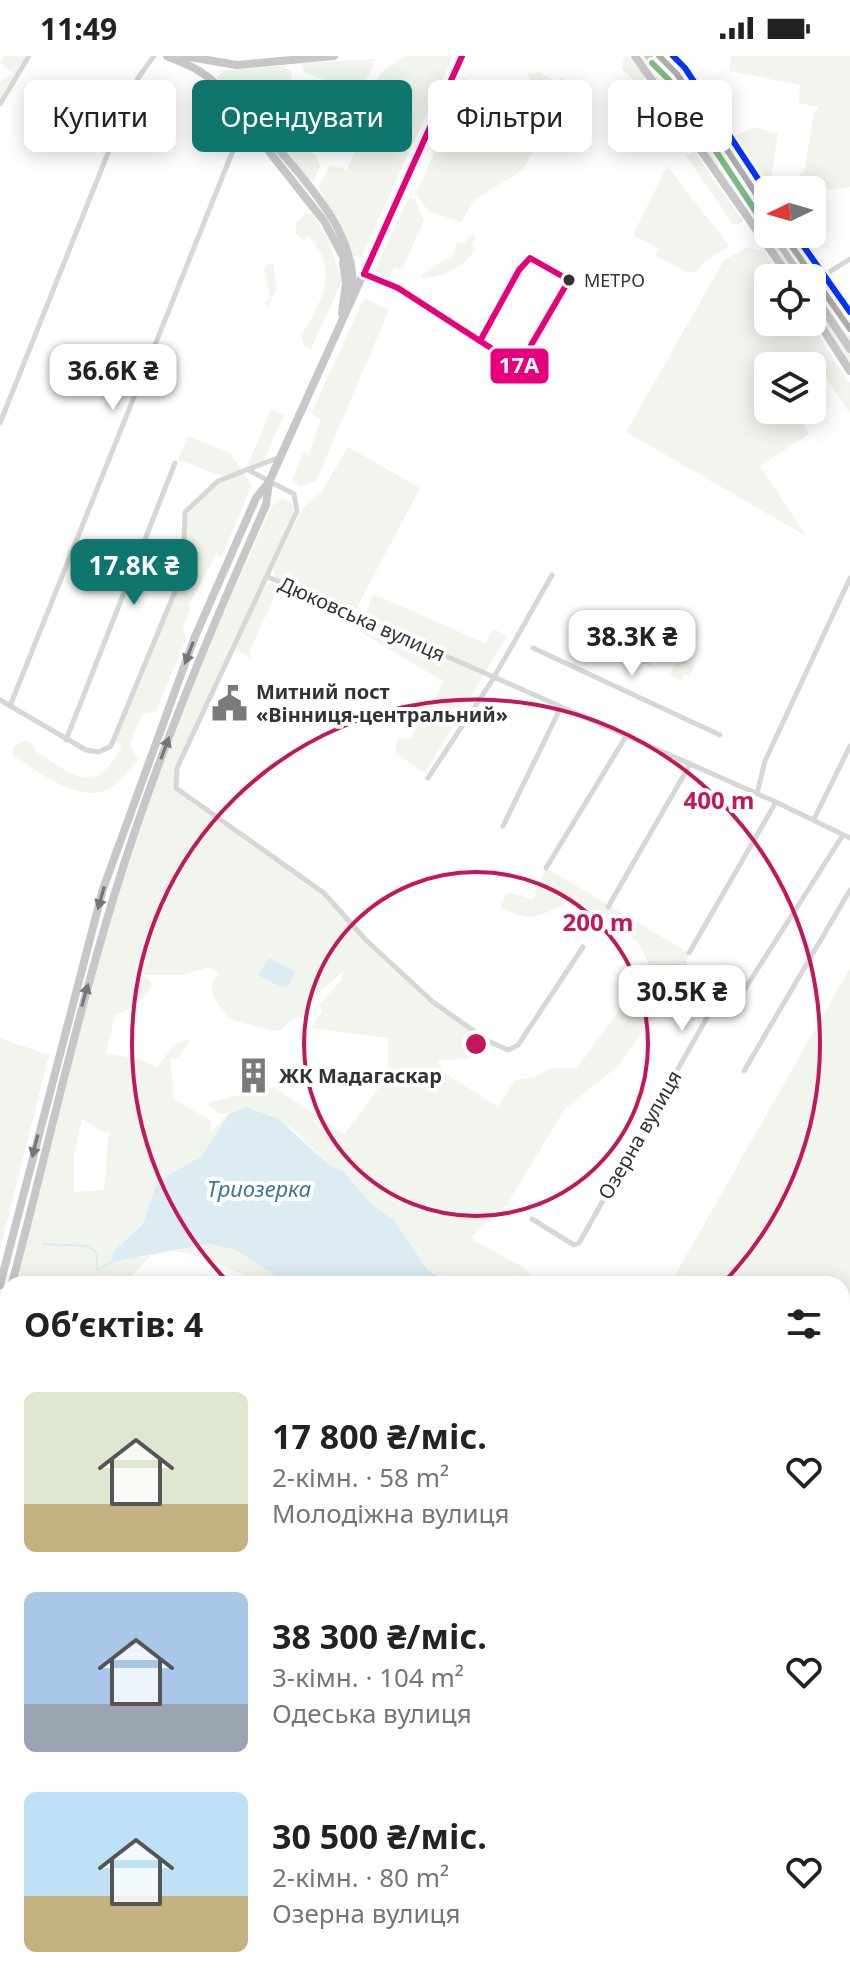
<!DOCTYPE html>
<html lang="uk">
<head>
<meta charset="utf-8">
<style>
  :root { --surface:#fff; --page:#f2f2f2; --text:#222; --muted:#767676; --accent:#0f766e }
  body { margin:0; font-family:"Noto Sans",sans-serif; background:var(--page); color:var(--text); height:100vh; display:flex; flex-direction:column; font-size:30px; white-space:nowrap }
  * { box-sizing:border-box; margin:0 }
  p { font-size:26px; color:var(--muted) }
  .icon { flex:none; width:44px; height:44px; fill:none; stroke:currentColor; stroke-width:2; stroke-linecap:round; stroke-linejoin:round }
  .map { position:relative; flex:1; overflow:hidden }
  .panel { position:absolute; left:0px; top:1220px; width:850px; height:712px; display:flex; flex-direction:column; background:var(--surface); border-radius:24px 24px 0 0; box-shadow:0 4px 20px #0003 }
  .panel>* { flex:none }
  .hud { position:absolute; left:24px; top:24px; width:802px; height:72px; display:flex; gap:16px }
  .needle { width:52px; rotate:265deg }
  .tools { position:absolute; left:754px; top:120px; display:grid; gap:16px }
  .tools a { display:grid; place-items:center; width:72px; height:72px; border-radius:12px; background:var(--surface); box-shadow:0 4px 20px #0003; font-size:40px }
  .price { position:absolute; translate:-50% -68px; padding:0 18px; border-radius:16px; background:#fff; color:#222; font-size:26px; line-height:52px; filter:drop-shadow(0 2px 4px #0008) }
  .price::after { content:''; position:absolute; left:50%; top:48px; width:24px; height:18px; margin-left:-12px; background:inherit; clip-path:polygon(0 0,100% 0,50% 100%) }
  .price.active { background:var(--accent); color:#fff }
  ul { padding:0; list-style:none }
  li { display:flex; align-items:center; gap:24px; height:200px; padding:0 24px }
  li span { display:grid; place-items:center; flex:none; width:224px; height:160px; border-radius:12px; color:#555 }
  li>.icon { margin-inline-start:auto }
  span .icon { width:96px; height:96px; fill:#fffc; stroke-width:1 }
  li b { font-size:34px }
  h2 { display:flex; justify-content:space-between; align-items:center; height:96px; padding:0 24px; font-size:34px }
  .pill { padding:0 28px; border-radius:12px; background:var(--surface); box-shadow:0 4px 20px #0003; font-size:28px; line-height:72px }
  .pill.active { background:var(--accent); color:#fff }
  .status { display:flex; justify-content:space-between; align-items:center; height:56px; padding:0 40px; background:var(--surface); direction:ltr }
  .status svg { height:22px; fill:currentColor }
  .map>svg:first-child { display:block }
  .green { fill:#f1f5ed; fill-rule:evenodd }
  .water { fill:#ddebf3 }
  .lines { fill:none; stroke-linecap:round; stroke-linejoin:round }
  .stream { stroke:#ddebf3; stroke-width:2 }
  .minor { stroke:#d7d7d7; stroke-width:5 }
  .trunk { stroke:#c7c7c7; stroke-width:8 }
  .bus-1-casing { stroke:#fff; stroke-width:12 }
  .bus-1 { stroke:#e5007d; stroke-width:6 }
  .tram-1-casing { stroke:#fff; stroke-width:12 }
  .tram-2-casing { stroke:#fff; stroke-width:12 }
  .tram-3-casing { stroke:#fff; stroke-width:12 }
  .tram-1 { stroke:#adadad; stroke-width:6 }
  .tram-2 { stroke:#7dbc84; stroke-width:6 }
  .tram-3 { stroke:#03f; stroke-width:6 }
  .oneway { fill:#767676 }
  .ring { fill:none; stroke:#c2185b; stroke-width:4 }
  .bus-dot { fill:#333; stroke:#fff; stroke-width:3 }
  .labels { text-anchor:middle; stroke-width:8; stroke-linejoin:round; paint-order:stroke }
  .bus-label { font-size:18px; fill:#333; stroke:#fff; text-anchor:start }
  .street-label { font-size:20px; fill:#333; stroke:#fff }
  .poi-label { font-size:20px; font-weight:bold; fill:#333; stroke:#fff; text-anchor:start }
  .water-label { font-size:22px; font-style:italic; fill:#3f7597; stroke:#fff }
  .centre { fill:#c2185b; stroke:#fff; stroke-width:4 }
  .ring-label { font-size:24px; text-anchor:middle; font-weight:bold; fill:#c2185b; stroke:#fff; stroke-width:8; stroke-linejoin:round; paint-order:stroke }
  .line-badge { stroke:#fff; stroke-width:3 }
  .badge-label { font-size:22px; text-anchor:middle; font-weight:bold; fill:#fff }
</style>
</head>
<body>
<div class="status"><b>11:49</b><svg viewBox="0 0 49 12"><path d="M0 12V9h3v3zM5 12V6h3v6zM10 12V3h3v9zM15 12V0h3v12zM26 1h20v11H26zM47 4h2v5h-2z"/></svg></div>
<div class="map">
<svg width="850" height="1932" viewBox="0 0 850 1932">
  <rect width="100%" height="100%" fill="#fff"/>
  <g class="green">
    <polygon points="3,0 26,0 0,42 0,26 12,17 0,7"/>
    <path d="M407,0H453L362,199L358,201L353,200L319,131L330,109L347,114L377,47L367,42C377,21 384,9 407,0Z"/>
    <polygon points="624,0 631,1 645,20 643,29 635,26 622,13"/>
    <polygon points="641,0 646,0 799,222 793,222"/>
    <polygon points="738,0 850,0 850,131 834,134 807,129 799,134 777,134 804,116 814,57 819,51 799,47 800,29 730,15 730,1"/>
    <polygon points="376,3 364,29 355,35 308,18 301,11 301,7"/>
    <polygon points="284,10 290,14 294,34 282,61 273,66 247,57 217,21 225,14"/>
    <polygon points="684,15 691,15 734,81 753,71 778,77 771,123 765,129 768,147 689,29"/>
    <path d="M540,16L556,26L561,21L566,24L553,51L566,58L565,64L551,69L521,115L474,144L461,166L428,155L416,138L438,87C467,100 484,101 505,78C513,70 530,64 540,59L543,54L540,47L529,41L535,31L529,29L531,24L527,18Z"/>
    <polygon points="668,16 672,18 757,144 668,18"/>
    <path d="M463,22L485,31L478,44L487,50C478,60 456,66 444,63Z"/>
    <polygon points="269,79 291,94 295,88 316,99 320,111 312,127"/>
    <polygon points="694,95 743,165 737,169 733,168 686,100"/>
    <polygon points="667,110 729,190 704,206 696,216 686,216 655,199 658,192 633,179"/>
    <polygon points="414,142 424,164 404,210 400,213 394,211 389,221 382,224 373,219 408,143"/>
    <path d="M305,158H313L329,186L342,224L311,293L304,290L301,279C322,247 341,211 307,179L304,185L296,178V167Z"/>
    <polygon points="790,178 797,178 850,259 848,260"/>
    <path d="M476,180L472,189L475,192C470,208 435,226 419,221L446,202L451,204L457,186L464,188L468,181Z"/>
    <polygon points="748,191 765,196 782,222 768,222 768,266 810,266 850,328 850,358 821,314 812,320 812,310 768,310 768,354 796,354 809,378 760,410 806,480 626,376 724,204"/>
    <polygon points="273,208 277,232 268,251 264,246 270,243 264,213 268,207"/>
    <polygon points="812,223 850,276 850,287 812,229"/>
    <polygon points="364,242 389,254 316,425 300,431 292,423 304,396 309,398 321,363 311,358"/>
    <polygon points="812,242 850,299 850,309 812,251"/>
    <polygon points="271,353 284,359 263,406 247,410"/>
    <path d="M188,380L230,397L252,429L222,500L216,499L188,550L191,551L183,570L186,583L156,655L142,658L130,688L138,704C129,713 121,725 111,732C82,750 36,715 13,699V690L26,684L35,690V695C72,717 93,744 122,690L115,685L183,516L185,456L224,421L178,404Z"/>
    <polygon points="348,391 420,432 354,557 276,522 273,514 302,452 321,437"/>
    <path d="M283,442L292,448L294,458L176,708V732L181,738L324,837L366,884L433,946L477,978L476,1001L438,1005L443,1016L498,1051L515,1024L535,1021L550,1012H577L650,913C641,875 604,857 570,845C539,860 534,868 501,852L504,841L510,837L533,843L546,812L689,897L683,920L617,1011L565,1053L507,1148L472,1180L473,1184L523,1211L539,1228H447L427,1213L393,1163L371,1149L348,1118L329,1109L293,1073L269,1058L134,1201L151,1200L124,1228H17C48,1098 79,968 117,840C158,706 213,577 272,450ZM210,911L218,917L211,932L215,944L230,963L272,975L282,973L295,961L308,963L310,945L343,915L342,923L320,948L322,956L311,972L388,982V1020L344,1078L274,1031L210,1046L209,1050L217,1057L228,1058L211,1076V1065L174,1043L170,1003L178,1002L191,983L175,988L157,1011L138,1003L106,997L115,959L136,950L152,931L150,924L141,919H182ZM82,1063L105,1077L109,1075L104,1134L74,1136V1099Z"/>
    <polygon points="271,527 279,531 249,596 252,603 235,593 264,530"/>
    <polygon points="373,538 485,587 493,573 507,580 425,717 395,697 398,683 411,682 444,626 359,575"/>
    <polygon points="647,587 659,592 651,611 637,604"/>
    <polygon points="678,601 695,609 690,620 685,618 682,625 670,620"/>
    <polygon points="850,912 850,1338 842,1339 842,1228 670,1228"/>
    <polygon points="0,982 49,999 0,1194"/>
    <path d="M208,1188L236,1194L288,1228C245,1228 215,1199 173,1195Z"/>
    <polygon points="8,1265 8,1373 0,1378 0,1298"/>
    <polygon points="8,1489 8,1803 0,1809 0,1494"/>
    <polygon points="842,1489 850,1494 850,1620 842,1619"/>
  </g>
  <g class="water">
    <polygon points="269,902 295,916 288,931 279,930 258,919"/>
    <polygon points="246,1051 279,1063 329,1109 345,1116 371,1148 393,1163 427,1213 447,1228 288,1228 236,1194 208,1188 112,1206 113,1196 143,1168 157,1126 202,1100 229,1058"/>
    <polygon points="842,1332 850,1333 850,1494 842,1489"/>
  </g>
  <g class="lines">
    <g class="stream">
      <polyline points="43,1188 89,1190 97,1197 97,1214 113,1205"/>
      <polyline points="0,1779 8,1772"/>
    </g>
    <g class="minor">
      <polyline points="0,48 29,0"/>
      <polyline points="818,205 850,254"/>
      <polyline points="826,218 850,203"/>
      <polyline points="0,367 138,22 154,0"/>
      <polyline points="250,415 294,438 297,455 177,712 176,732 324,837 366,884 433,946 488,985 508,994 518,989 583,891"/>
      <polyline points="268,521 776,746 850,782"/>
      <polyline points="533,592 720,679"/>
      <polyline points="0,644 86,694 99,696 111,690 183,516 185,456 218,425 280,401"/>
      <polyline points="10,650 244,67"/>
      <polyline points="66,684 175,407"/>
      <polyline points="428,722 493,623 552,519"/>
      <polyline points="757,738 765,705 850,522"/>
      <polyline points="814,763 850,690"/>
      <polyline points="503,770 560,653"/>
      <polyline points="546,812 625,682"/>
      <polyline points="608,851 689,710"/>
      <polyline points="689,897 776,746"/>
      <polyline points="744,1015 850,834"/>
      <polyline points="532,1163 574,1189 579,1187 717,944 726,939 741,939 843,779"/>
      <polyline points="0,1494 8,1489"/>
    </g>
    <g class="trunk">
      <path d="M167,0C180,6 194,10 205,19C237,42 322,139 338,173C348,193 355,215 352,238"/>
      <polyline points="183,0 237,9 334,0"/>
      <polyline points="635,0 790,222"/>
      <polyline points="649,0 768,169"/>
      <polyline points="238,56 324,165 350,214"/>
      <polyline points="774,178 803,222"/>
      <polyline points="812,236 850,293"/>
      <polyline points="812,256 850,315"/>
      <polyline points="342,257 346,227 343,207"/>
      <path d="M12,1228C46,1098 75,968 114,840C155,706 209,577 266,449L269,427"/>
      <polyline points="0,1229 103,833 194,583 256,442 269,426 462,0"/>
      <polyline points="0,1273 8,1243"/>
    </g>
    <defs>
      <g id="bus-1">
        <polygon points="530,202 569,224 519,310 480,285 519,214"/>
        <polyline points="364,218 398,232 480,285"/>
        <polyline points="364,218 462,0"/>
      </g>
    </defs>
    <use href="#bus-1" class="bus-1-casing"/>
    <use href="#bus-1" class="bus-1"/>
    <defs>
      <g id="tram-1">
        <polyline points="659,0 677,18 768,156"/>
        <polyline points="783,178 850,273"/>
      </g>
      <polyline id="tram-2" points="652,7 669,24 760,162"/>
      <g id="tram-3">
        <polyline points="673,0 685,12 768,138"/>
        <polyline points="795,178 850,256"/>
      </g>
    </defs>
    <use href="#tram-1" class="tram-1-casing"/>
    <use href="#tram-2" class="tram-2-casing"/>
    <use href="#tram-3" class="tram-3-casing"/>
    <use href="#tram-1" class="tram-1"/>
    <use href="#tram-2" class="tram-2"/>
    <use href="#tram-3" class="tram-3"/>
  </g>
  <defs><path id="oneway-solid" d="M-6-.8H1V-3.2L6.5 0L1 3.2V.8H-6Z" transform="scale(2)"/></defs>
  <g class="oneway">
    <use href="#oneway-solid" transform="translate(189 597) rotate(111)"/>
    <use href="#oneway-solid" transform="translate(165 692) rotate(-69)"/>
    <use href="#oneway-solid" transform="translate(101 842) rotate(106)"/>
    <use href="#oneway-solid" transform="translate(85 939) rotate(-74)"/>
    <use href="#oneway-solid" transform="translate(35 1090) rotate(104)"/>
  </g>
  <g class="ring">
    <circle cx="476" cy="988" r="172"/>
    <path d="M229 1227A344 344 0 1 1 723 1227"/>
  </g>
  <defs>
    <symbol id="civic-bare" viewBox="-9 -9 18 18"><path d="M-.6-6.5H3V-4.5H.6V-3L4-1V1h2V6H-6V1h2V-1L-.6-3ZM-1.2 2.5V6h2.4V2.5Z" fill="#7a7a7a" stroke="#fff" stroke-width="2.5" paint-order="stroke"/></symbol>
    <symbol id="building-bare" viewBox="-9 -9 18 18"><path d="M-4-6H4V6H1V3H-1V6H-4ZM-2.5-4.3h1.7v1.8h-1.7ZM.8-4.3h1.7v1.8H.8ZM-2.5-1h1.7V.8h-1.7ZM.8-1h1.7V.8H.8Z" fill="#7a7a7a" stroke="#fff" stroke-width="2.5" paint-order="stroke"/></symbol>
  </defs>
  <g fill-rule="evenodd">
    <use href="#civic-bare" x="204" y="622" width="51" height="51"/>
    <use href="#building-bare" x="228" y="994" width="51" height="51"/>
  </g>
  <circle class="bus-dot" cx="569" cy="224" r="7"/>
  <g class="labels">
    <g class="bus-label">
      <text x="584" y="231">МЕТРО</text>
    </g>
    <g class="street-label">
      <text transform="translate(362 563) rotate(24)" y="7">Дюковська вулиця</text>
      <text transform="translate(640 1079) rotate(-60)" y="7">Озерна вулиця</text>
    </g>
    <g class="poi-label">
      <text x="256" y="643">Митний пост<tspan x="256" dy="23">«Вінниця-центральний»</tspan></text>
      <text x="279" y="1027">ЖК Мадагаскар</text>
    </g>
    <g class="water-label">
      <text x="259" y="1141">Триозерка</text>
    </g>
  </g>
  <circle cx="476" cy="988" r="12" class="centre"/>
  <g class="ring-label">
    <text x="719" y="753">400 m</text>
    <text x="598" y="875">200 m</text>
  </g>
  <rect class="line-badge" x="489" y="291" width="61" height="38" rx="8" fill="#e5007d"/>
  <g class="badge-label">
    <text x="519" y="317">17А</text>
  </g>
</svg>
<div class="tools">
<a><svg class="needle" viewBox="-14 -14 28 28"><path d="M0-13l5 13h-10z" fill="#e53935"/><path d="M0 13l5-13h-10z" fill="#767676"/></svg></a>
<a><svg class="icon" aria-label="locate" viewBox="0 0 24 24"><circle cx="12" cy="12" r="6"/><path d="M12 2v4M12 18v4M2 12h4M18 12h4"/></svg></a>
<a><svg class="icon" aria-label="layers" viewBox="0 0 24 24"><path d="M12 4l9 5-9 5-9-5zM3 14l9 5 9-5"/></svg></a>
</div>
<b class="price" style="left:113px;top:356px">36.6K ₴</b>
<b class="price active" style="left:134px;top:551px">17.8K ₴</b>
<b class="price" style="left:632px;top:622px">38.3K ₴</b>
<b class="price" style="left:682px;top:977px">30.5K ₴</b>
<div class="hud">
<a class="pill">Купити</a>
<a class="pill active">Орендувати</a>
<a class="pill">Фільтри</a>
<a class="pill">Нове</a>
</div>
<section class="panel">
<h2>Об’єктів: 4<svg class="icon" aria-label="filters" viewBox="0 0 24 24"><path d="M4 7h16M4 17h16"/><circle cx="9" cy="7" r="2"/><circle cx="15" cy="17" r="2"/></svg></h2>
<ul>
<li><span style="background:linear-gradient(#dfe7d0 70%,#c2b280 0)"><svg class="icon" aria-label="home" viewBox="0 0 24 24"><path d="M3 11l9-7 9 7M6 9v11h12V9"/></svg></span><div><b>17 800 ₴/міс.</b><p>2-кімн. · 58 m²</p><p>Молодіжна вулиця</p></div><svg class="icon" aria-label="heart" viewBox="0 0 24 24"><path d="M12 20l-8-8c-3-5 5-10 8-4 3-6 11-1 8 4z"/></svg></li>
<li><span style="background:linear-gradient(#a9c7e8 70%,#9aa5b1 0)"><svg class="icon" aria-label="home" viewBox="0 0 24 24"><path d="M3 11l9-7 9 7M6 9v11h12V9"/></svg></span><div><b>38 300 ₴/міс.</b><p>3-кімн. · 104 m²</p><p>Одеська вулиця</p></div><svg class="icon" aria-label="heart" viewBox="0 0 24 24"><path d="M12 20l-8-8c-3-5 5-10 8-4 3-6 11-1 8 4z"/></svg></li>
<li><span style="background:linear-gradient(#bfe0f5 65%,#c2b280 0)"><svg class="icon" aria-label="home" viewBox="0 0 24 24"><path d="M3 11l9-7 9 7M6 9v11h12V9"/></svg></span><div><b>30 500 ₴/міс.</b><p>2-кімн. · 80 m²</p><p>Озерна вулиця</p></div><svg class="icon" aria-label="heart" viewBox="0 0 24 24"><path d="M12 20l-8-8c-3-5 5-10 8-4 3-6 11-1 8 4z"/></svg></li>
</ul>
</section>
</div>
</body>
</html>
